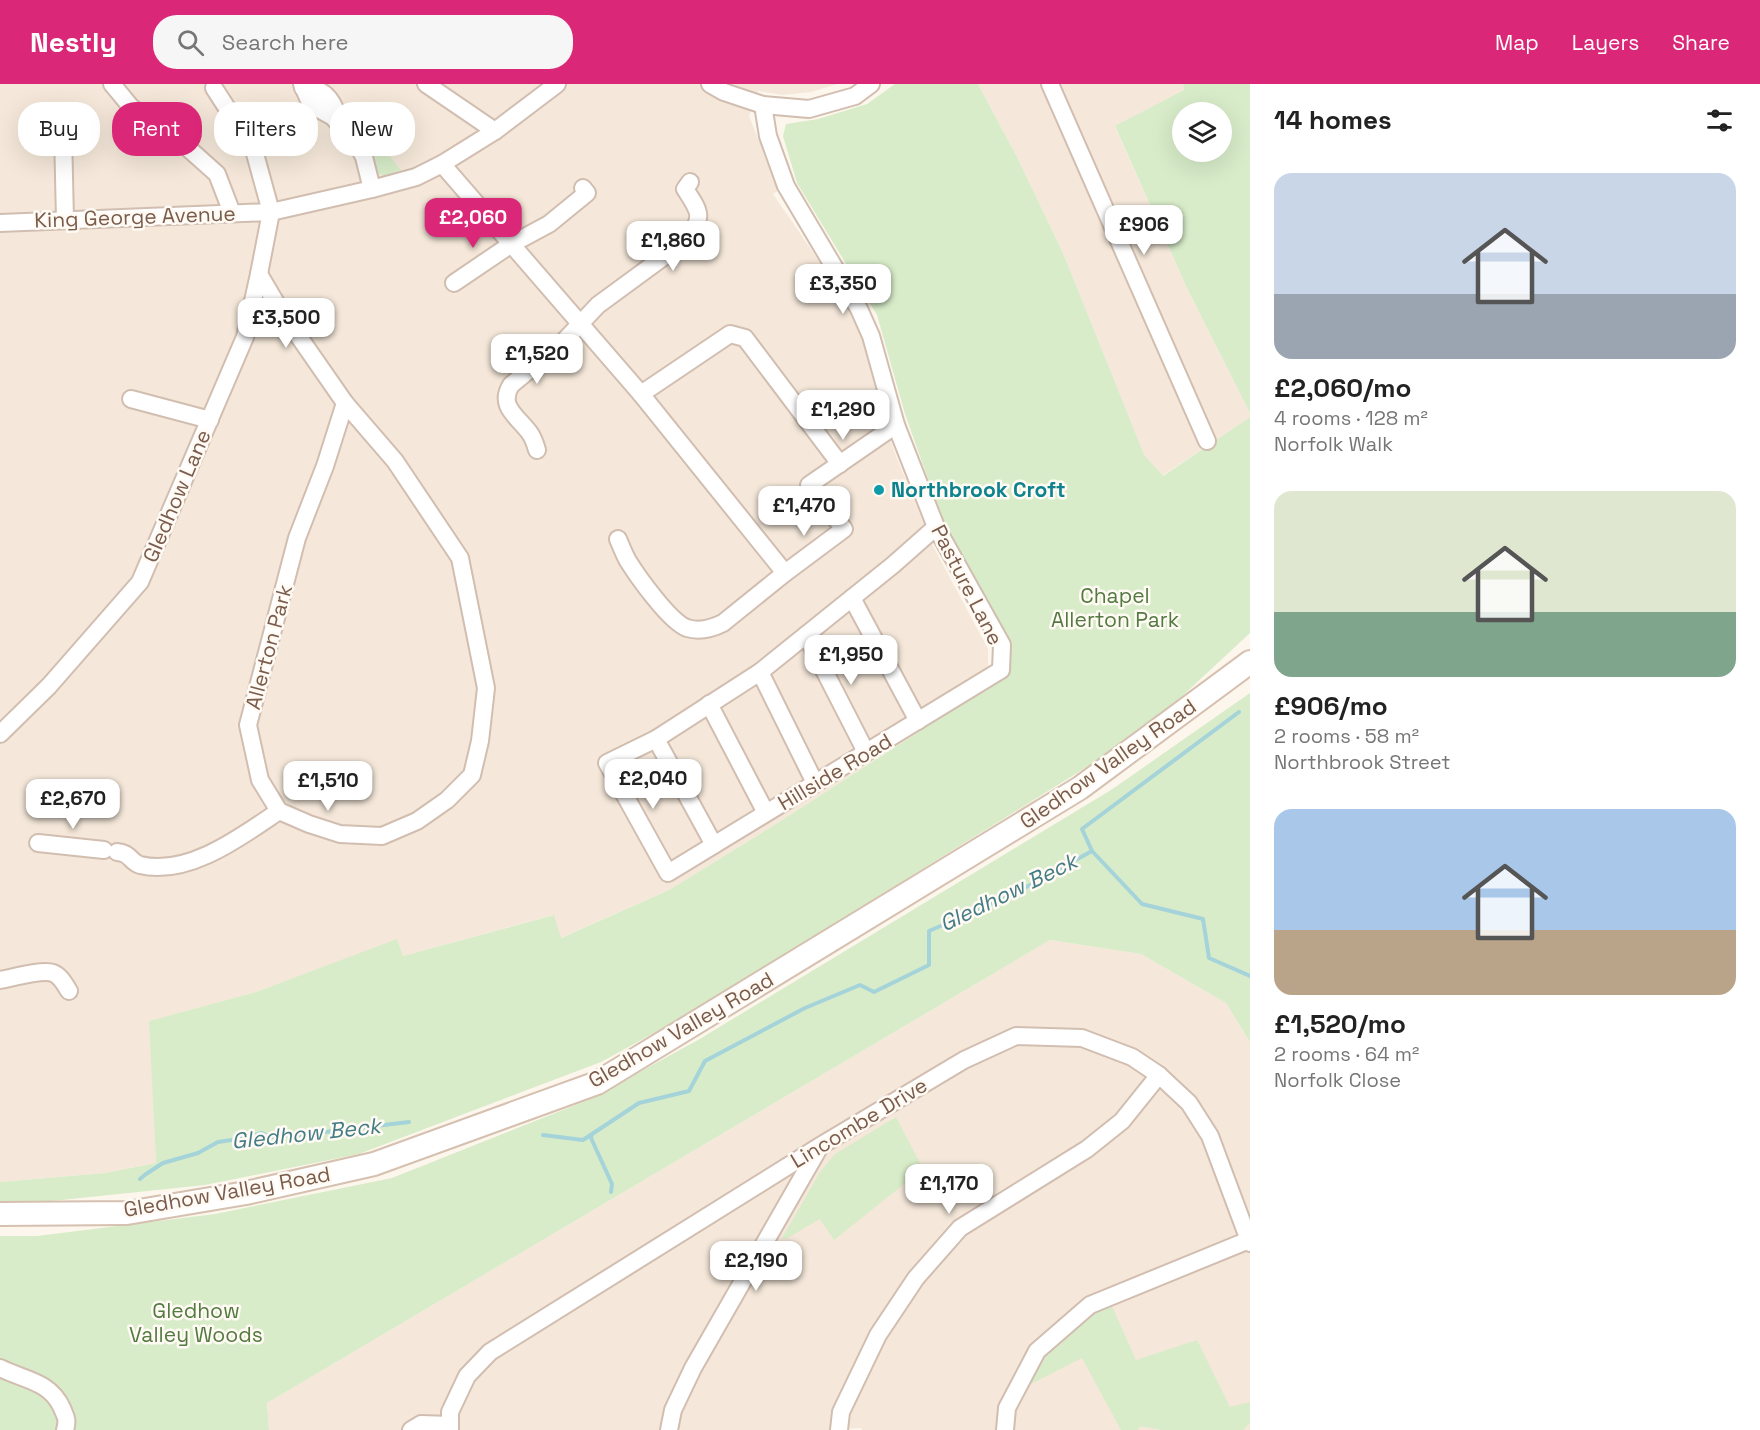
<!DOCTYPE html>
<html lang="en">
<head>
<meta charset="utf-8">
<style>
  :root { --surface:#fff; --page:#f6f6f6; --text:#222; --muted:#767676; --accent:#db2777 }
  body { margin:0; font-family:"Space Grotesk",sans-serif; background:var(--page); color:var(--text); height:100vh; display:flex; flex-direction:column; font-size:22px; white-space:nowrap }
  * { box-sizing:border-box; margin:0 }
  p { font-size:20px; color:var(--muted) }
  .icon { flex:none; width:33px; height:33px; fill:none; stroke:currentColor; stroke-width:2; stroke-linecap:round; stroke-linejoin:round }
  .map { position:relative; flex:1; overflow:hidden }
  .drawer { display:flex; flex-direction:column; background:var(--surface); width:510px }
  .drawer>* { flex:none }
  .top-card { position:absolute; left:18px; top:18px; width:570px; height:54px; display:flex; gap:12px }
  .fabs { position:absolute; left:1172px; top:18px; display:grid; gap:12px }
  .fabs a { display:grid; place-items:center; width:60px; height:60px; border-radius:50%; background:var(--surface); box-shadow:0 6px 24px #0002; font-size:30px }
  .price { position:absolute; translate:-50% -51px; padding:0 14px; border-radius:12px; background:#fff; color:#222; font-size:20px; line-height:39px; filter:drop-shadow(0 2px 3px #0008) }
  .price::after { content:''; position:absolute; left:50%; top:36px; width:18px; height:14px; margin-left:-9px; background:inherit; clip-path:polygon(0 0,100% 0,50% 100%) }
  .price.on { background:var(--accent); color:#fff }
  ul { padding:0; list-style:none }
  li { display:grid; align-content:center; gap:12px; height:318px; padding:0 24px }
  li span { display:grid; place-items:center; height:186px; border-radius:18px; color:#555 }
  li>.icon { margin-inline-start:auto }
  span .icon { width:108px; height:108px; fill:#fffc; stroke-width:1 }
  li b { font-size:26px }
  h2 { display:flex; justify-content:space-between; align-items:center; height:72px; padding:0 24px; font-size:26px }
  .pill { padding:0 21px; border-radius:24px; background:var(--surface); box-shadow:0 6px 24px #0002; font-size:21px; line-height:54px }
  .pill.on { background:var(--accent); color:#fff }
  header { display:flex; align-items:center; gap:36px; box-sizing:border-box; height:84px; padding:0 30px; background:var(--accent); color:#fff }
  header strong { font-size:28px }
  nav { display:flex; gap:33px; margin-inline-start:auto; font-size:21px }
  .search { width:420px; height:54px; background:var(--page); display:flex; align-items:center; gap:15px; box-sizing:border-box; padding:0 21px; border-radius:24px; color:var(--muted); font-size:22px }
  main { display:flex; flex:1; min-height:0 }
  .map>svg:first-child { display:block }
  .residential { fill:#f5e8da }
  .green { fill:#d8ecc9; fill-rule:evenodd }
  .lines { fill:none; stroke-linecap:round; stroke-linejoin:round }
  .stream { stroke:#a5d3da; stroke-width:4 }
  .street-casing { stroke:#d1beb0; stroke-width:20 }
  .secondary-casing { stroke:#d6c0b0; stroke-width:26 }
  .street { stroke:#fff; stroke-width:16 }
  .secondary { stroke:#fff; stroke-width:22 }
  .culture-dot { fill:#0f9aa8; stroke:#fffaf3; stroke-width:2 }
  .labels { text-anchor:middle; stroke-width:5; stroke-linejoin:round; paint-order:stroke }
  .street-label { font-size:21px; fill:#7a5c4d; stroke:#fffaf3 }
  .culture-label { font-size:21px; font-weight:bold; fill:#0d838f; stroke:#fffaf3; text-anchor:start }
  .park-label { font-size:21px; fill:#537a41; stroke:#fffaf3 }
  .water-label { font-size:22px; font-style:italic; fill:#437c86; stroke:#fffaf3 }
</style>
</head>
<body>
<header>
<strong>Nestly</strong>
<div class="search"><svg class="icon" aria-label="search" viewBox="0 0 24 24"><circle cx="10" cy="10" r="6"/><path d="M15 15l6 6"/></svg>Search here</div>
<nav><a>Map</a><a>Layers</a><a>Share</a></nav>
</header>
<main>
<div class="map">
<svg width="1250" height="1346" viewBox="0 0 1250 1346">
  <rect width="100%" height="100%" fill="#fdf6ec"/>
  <g class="residential">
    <polygon points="0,0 837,0 811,8 783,11 758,7 749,32 779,106 773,110 832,196 859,240 871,272 883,330 894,367 933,462 988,565 988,603 776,740 669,806 560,854 553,831 403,872 397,856 256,908 150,937 156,1079 105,1089 0,1098"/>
    <polygon points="978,0 1183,0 1184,6 1115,43 1186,202 1250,329 1250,333 1162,392 1143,371 1063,169 1018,75"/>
    <polygon points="1050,856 1141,870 1226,919 1250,958 1250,1346 862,1346 861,1344 831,1346 269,1346 267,1319"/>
  </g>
  <g class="green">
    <polygon points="895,0 978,0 1018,75 1063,169 1144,371 1163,392 1250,333 1250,549 1178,616 1090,681 687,931 601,978 359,1070 205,1101 52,1117 0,1117 0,1098 105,1089 156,1079 149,937 256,908 397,855 403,872 554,831 561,854 669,806 776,740 1007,591 1010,556 943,437 905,330 877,231 797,99 783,52 786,40 818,35 867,20"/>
    <path d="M1183,0H1250V329L1186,202L1115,42L1184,6ZM1182,28H1221V68H1182Z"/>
    <polygon points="373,52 401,86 386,93 379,90 367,63 368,56"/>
    <polygon points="1250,609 1250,958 1226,919 1141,870 1050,856 267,1319 269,1346 0,1346 0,1152 37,1152 215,1130 392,1094 588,1016 698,956 1111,706"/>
    <polygon points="896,1033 923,1085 834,1156 820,1135 786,1155 782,1154 820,1088 835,1070"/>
    <path d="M1111,1220L1136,1276L1197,1256L1230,1323L1250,1318V1339L1243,1346H1162C1154,1345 1146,1342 1139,1343L1138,1346H1121L1082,1274L1029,1301C1046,1262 1073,1237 1111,1220Z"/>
  </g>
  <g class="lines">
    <g class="stream">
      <polyline points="1092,767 1082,745 1239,628"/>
      <polyline points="592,1050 591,1054 612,1100 611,1108"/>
      <polyline points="543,1051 583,1056 639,1019 689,1007 705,977 805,924 860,901 874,908 929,881 929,847 1012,811 1092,767 1142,820 1203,835 1209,874 1250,892"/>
      <polyline points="140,1095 146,1090 163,1079 198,1069 218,1058 245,1054 262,1049 270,1053 300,1051 409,1038"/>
    </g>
    <defs>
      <g id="street">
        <polyline points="112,0 131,23 189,65 217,90 232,129"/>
        <polyline points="302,0 308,14 315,23 333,33 358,62 364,73 372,105"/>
        <polyline points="426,0 495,47"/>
        <polyline points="710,0 724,8 763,21 809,25 855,12 871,0"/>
        <polyline points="1050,0 1207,357"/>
        <path d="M303,4C319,3 329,11 335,25L333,33"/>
        <polyline points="763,21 768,52 786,102 859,225 871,252 896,341 936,443 1002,561 1001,586 668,789 607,679 656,655 760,588 893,481 936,443"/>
        <polyline points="63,49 65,136"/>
        <polyline points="442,80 641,310 785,489"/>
        <polyline points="0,139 271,128 372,105 416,93 442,80 495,47 557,0"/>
        <polyline points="259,190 279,224 345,319"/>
        <polyline points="454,199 510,161 549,140 587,109 583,104"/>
        <polyline points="641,310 730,250 745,254 840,380"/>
        <polyline points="131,315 210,336"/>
        <polygon points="345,319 395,377 460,474 486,604 480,657 472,691 447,716 417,737 382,752 340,750 309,740 279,727 260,696 248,641 297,454 325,382"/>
        <path d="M537,366C535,359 533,353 529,348C517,332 498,322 511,301L564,257L598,221L688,155C704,132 700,128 685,105L690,98"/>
        <path d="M618,455C621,462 624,470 628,477C638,493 670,538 687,544C700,548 711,545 723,539L785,489L844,445L809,401L896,341"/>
        <polyline points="852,514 918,637"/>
        <polyline points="806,551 866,668"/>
        <polyline points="760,588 815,699"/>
        <polyline points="709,620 766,729"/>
        <polyline points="0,650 49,602 140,498 245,253 259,190 271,128 254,66 214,4"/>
        <polyline points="656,655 714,761"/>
        <polyline points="38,759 104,766"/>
        <path d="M117,768C131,769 130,778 140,781C188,793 242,752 279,727"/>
        <path d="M0,896C12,894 42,885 53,889C61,892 65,901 69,907"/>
        <path d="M0,1284C24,1296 50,1297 62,1324C66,1334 68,1335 65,1346"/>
        <polyline points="411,1346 421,1340 450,1341"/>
        <polyline points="450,1346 450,1328 467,1292 490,1268 820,1062 964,976 1016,952 1082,954 1132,973 1159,991 1189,1019 1210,1052 1250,1159"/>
        <polyline points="669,1346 673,1326 693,1284 819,1064"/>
        <polyline points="839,1346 841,1328 878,1251 916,1194 960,1144 1087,1065 1122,1037 1159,991"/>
        <polyline points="1005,1346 1007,1324 1037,1267 1090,1221 1249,1156"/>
      </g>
      <polyline id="secondary" points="0,1130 127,1129 246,1109 374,1080 597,999 1080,704 1250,578"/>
    </defs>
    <use href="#street" class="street-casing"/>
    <use href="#secondary" class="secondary-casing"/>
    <use href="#street" class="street"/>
    <use href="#secondary" class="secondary"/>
  </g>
  <circle class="culture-dot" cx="879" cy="406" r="6"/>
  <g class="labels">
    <g class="street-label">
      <text transform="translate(135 133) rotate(-2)" y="7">King George Avenue</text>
      <text transform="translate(177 412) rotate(-67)" y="7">Gledhow Lane</text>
      <text transform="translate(967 501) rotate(63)" y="7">Pasture Lane</text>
      <text transform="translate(269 563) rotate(-75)" y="7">Allerton Park</text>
      <text transform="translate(1108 680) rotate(-35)" y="7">Gledhow Valley Road</text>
      <text transform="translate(835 688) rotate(-31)" y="7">Hillside Road</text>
      <text transform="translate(681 946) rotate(-30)" y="7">Gledhow Valley Road</text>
      <text transform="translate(859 1039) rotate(-31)" y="7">Lincombe Drive</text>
      <text transform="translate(227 1108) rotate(-10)" y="7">Gledhow Valley Road</text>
    </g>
    <g class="culture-label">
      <text x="891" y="413">Northbrook Croft</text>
    </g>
    <g class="park-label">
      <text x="1115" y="519">Chapel<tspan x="1115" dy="24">Allerton Park</tspan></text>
      <text x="196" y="1234">Gledhow<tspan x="196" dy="24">Valley Woods</tspan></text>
    </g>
    <g class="water-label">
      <text transform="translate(1008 808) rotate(-26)" y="8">Gledhow Beck</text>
      <text transform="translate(306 1049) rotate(-6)" y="8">Gledhow Beck</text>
    </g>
  </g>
</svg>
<div class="fabs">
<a><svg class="icon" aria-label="layers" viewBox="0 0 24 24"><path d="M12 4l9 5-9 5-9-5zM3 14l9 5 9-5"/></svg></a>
</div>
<b class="price on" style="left:473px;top:165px">£2,060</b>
<b class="price" style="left:1144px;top:172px">£906</b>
<b class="price" style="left:673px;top:188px">£1,860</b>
<b class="price" style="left:843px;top:231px">£3,350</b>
<b class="price" style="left:286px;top:265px">£3,500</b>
<b class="price" style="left:537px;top:301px">£1,520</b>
<b class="price" style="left:843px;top:357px">£1,290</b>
<b class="price" style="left:804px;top:453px">£1,470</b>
<b class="price" style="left:851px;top:602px">£1,950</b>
<b class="price" style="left:653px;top:726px">£2,040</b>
<b class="price" style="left:328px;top:728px">£1,510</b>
<b class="price" style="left:73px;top:746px">£2,670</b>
<b class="price" style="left:949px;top:1131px">£1,170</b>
<b class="price" style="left:756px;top:1208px">£2,190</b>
<div class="top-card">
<a class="pill">Buy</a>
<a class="pill on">Rent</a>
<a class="pill">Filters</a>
<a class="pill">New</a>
</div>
</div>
<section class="drawer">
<h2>14 homes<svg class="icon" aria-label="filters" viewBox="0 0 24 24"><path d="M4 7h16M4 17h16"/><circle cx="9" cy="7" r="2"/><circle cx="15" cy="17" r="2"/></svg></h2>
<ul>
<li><span style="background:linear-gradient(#c9d6e8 65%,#9aa5b1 0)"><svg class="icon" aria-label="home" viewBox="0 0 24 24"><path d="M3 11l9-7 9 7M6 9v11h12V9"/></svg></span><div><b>£2,060/mo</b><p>4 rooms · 128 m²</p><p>Norfolk Walk</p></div></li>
<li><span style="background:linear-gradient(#dfe7d0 65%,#7fa58c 0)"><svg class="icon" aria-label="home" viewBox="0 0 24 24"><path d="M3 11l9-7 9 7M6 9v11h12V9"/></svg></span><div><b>£906/mo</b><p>2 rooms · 58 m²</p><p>Northbrook Street</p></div></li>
<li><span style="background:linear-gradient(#a9c7e8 65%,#b9a48a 0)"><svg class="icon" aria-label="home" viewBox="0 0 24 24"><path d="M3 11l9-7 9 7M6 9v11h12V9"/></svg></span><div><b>£1,520/mo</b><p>2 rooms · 64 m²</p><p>Norfolk Close</p></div></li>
</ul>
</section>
</main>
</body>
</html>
